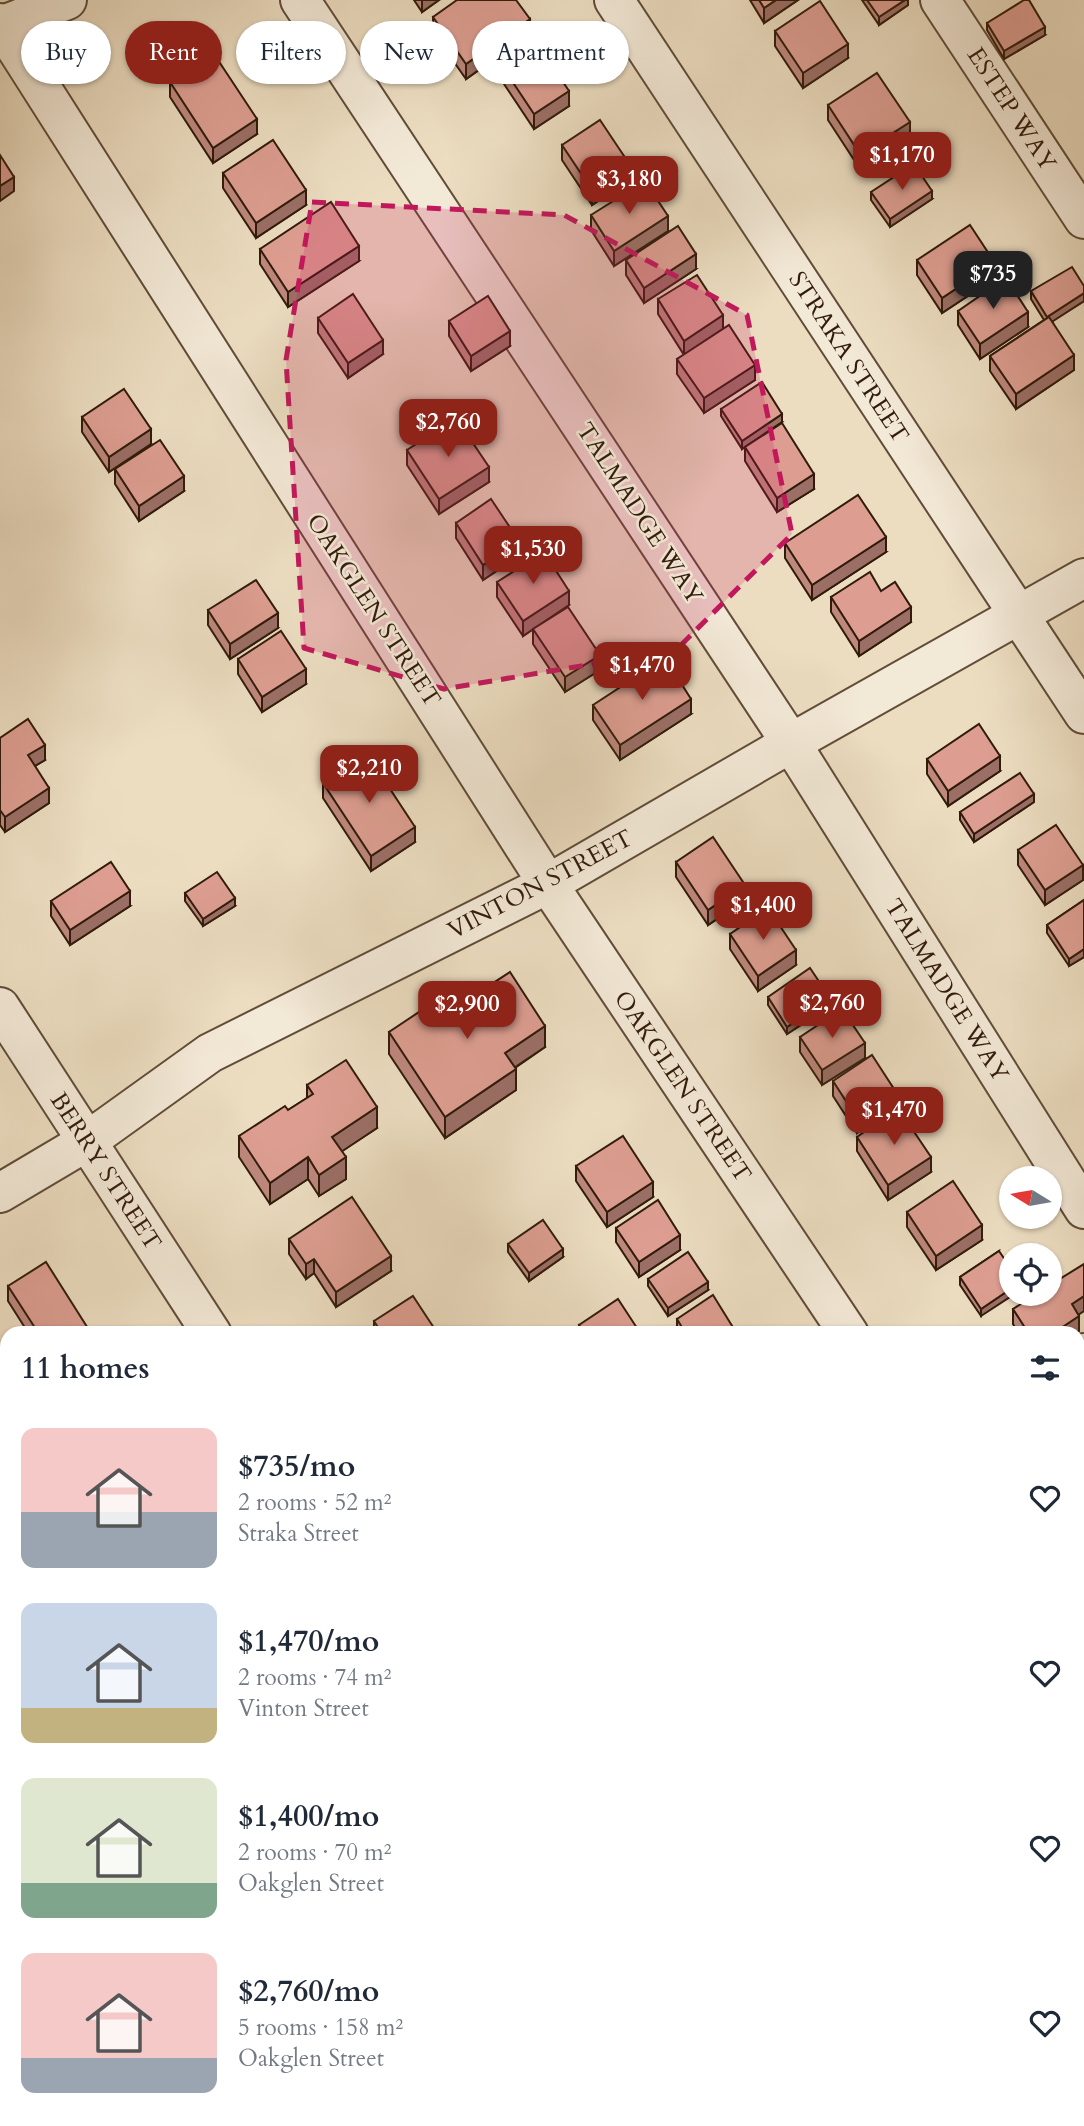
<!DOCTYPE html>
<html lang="en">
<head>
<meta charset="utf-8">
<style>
  :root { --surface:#fff; --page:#f2f2f3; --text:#1f2937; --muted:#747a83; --accent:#8f2418 }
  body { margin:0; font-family:Cardo,serif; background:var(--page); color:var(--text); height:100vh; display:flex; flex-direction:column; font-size:26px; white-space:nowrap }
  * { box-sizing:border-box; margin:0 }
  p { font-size:23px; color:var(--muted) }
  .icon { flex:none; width:38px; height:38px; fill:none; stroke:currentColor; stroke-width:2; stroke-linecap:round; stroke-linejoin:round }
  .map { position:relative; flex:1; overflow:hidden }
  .panel { position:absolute; left:0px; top:1326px; width:1085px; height:800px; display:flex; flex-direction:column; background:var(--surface); border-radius:21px 21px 0 0; box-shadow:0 2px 5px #0004 }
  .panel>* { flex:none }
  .guide { position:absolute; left:21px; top:21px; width:700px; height:63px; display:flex; gap:14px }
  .needle { width:46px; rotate:281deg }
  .fabs { position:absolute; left:999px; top:1166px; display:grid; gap:14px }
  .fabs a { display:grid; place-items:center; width:63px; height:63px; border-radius:50%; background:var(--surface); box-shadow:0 2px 5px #0004; font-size:35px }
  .price { position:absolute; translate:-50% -60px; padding:0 16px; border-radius:14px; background:var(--accent); color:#fff; font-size:23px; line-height:46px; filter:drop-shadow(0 2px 4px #0008) }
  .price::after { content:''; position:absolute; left:50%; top:42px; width:21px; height:16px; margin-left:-10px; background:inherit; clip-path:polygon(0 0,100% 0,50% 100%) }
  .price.current { background:#222; color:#fff }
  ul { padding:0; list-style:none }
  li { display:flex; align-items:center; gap:21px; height:175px; padding:0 21px }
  li span { display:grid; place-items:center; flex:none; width:196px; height:140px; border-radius:14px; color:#555 }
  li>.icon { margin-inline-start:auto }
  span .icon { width:84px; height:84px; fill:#fffc; stroke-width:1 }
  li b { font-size:30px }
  h2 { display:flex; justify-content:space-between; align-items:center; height:84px; padding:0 21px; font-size:30px }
  .chip { padding:0 24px; border-radius:32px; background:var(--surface); box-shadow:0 2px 5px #0004; font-size:24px; line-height:63px }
  .chip.current { background:var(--accent); color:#fff }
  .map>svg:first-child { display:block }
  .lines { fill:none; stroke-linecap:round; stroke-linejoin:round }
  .minor-tunnel { stroke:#c7b69d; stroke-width:38; stroke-dasharray:38 19; stroke-linecap:butt }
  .minor-casing { stroke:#604c38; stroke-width:42 }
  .minor { stroke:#f3e9d7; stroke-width:38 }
  .wall { fill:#be887d; stroke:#311b0b; stroke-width:2 }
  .shaded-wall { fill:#9b6f66; stroke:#311b0b; stroke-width:2 }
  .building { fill:#dd9e91; stroke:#311b0b; stroke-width:2 }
  .marked { fill:#c2185b; fill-opacity:0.2; stroke:#c2185b; stroke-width:5; stroke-dasharray:14 9; stroke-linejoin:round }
  .labels { text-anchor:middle; stroke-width:5; stroke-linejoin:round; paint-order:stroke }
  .street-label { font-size:24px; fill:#311b0b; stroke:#f3e9d7 }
</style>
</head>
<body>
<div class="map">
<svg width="1084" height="2126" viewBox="0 0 1084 2126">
  <rect width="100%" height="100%" fill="#ecddc1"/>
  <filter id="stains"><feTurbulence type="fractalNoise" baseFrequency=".00286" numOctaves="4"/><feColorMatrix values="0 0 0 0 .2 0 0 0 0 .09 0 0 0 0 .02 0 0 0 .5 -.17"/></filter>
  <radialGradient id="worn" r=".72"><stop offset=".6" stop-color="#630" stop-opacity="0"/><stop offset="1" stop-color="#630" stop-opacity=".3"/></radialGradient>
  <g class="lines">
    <g class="minor-tunnel">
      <polyline points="0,1403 7,1413"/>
      <polyline points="574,2119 580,2126"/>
    </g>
    <defs>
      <g id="minor">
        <polyline points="300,0 791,743 1084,1209"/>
        <polyline points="614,0 1084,714"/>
        <polyline points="940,0 1084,219"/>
        <polyline points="0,23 548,884 849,1334"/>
        <polyline points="1,26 67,0"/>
        <polyline points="0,1007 212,1334"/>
        <polyline points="0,1193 86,1142 210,1053 548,884 791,743 1084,578"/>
        <polyline points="1078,1356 1084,1353"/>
        <polyline points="1078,1669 1084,1667"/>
        <polyline points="0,1946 7,1959"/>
        <polyline points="101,2119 106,2126"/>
        <polyline points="711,2119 715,2126"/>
        <polyline points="464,2126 474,2119"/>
      </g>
    </defs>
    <use href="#minor" class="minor-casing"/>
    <use href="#minor" class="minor"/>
  </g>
  <g class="wall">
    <polygon points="414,0 439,0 422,12"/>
    <polygon points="750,0 798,0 764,23"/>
    <polygon points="862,0 908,0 908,5 879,25"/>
    <polygon points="433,17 530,34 466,79 433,32"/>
    <polygon points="987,23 1045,35 1004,59 987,30"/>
    <polygon points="775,31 848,58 803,88 775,46"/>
    <polygon points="504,69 569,106 534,129 504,84"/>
    <polygon points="170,82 257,134 213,163 170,97"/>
    <polygon points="828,105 910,137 860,169 828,120"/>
    <polygon points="562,145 630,180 592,205 562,160"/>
    <polygon points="223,173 306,205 256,238 223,188"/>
    <polygon points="871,192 932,199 890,227 871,200"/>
    <polygon points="591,215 668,231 614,266 591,230"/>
    <polygon points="260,249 359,261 288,307 260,264"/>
    <polygon points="626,260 696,269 644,303 626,275"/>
    <polygon points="917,260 995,278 942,313 917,275"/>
    <polygon points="1084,286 1084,301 1052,321 1074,370 1016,409 990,371 990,356 1044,320 1031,299 1031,291"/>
    <polygon points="658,299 723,329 755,380 704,413 677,374 677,359 684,355 658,314"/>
    <polygon points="958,311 1028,327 980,359 958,325"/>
    <polygon points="318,318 383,354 348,378 318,333"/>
    <polygon points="449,321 510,346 471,371 449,336"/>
    <polygon points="721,409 782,422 746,445 814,489 777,512 745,461 745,447 742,449 721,416"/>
    <polygon points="82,417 151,444 109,472 82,432"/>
    <polygon points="407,450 489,482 439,514 407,465"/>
    <polygon points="115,469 184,491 139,521 115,484"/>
    <polygon points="456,523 519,556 483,580 456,538"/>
    <polygon points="785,543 886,552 812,600 785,558"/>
    <polygon points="497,582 569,605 542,624 600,670 565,692 533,644 533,629 523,636 497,597"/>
    <polygon points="881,591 911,622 859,656 831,612 831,597"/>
    <polygon points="208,610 278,628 230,659 208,625"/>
    <polygon points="238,659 306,684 262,712 238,674"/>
    <polygon points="593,705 691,714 620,760 593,720"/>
    <polygon points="0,738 45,760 35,766 49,803 5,832 0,825"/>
    <polygon points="927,759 1000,771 948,806 927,774"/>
    <polygon points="323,783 415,842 371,871 323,798"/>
    <polygon points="1034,802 974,842 960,820 960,812"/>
    <polygon points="1018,850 1083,880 1045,905 1018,865"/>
    <polygon points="676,862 745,900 708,925 676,877"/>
    <polygon points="185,893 235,906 203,926 185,901"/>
    <polygon points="1084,900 1084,957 1069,966 1047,933 1047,925"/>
    <polygon points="51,901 130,906 70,945 51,916"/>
    <polygon points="730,934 796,965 758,991 730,949"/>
    <polygon points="768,997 830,1006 787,1034 768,1005"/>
    <polygon points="467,1000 545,1047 515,1068 516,1090 445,1138 389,1054 389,1032"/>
    <polygon points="800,1037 865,1058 822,1085 800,1052"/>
    <polygon points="833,1081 896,1106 857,1133 833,1096"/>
    <polygon points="307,1085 377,1128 342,1151 346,1179 319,1196 308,1179 270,1204 239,1157 239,1136 288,1110 307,1098"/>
    <polygon points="857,1137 931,1172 888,1200 857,1151"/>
    <polygon points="576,1166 653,1197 607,1227 576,1181"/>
    <polygon points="907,1212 982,1240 936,1270 907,1227"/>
    <polygon points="616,1228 680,1250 639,1277 616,1242"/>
    <polygon points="289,1239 391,1271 336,1307 314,1273 306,1279 289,1254"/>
    <polygon points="508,1244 563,1257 529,1281 508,1252"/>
    <polygon points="999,1251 981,1316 960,1285 960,1277"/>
    <polygon points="648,1279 708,1290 668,1316 648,1286"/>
    <polygon points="8,1286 89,1334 29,1334 8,1301"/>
    <polygon points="1013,1309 1078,1314 1079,1331 1075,1334 1019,1334 1013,1324"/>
    <polygon points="677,1319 734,1334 681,1334 677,1327"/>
    <polygon points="374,1321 438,1334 374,1334"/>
    <polygon points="579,1325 639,1334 580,1334"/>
    <polygon points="1084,1376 1084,1417 1078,1403 1078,1378"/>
    <polygon points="1084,1496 1084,1514 1081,1505 1081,1497"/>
    <polygon points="1084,1793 1084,1879 1078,1872 1078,1815 1079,1814 1078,1813 1078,1798"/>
    <polygon points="208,2119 276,2119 281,2126 208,2126"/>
    <polygon points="280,2119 321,2119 311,2126 285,2126"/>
    <polygon points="840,2119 904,2119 909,2126 840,2126"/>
  </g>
  <g class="shaded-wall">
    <polygon points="422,0 439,0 422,12"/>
    <polygon points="776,0 798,0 764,23 764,8"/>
    <polygon points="905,0 908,0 908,5 879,25 879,17"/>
    <polygon points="530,19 530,34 466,79 466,64"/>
    <polygon points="1045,27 1045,35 1004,59 1004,51"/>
    <polygon points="848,44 848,58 803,88 803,73"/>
    <polygon points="569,91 569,106 534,129 534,114"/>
    <polygon points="257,119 257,134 213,163 213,148"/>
    <polygon points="910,122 910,137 860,169 860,154"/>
    <polygon points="630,165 630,180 592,205 592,190"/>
    <polygon points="14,177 14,191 0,201 0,186"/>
    <polygon points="306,190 306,205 256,238 256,223"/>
    <polygon points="932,191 932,199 890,227 890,219"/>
    <polygon points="668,216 668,231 614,266 614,251"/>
    <polygon points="359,246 359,261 288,307 288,292"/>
    <polygon points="696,254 696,269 644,303 644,288"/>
    <polygon points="995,263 995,278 942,313 942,298"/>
    <polygon points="1084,293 1084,301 1047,325 1047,317"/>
    <polygon points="1028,312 1028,327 980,359 980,344"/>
    <polygon points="723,315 723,330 684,356 684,341"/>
    <polygon points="510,331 510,346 471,371 471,356"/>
    <polygon points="383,340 383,354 348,378 348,363"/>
    <polygon points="1074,355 1074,370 1016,409 1016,394"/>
    <polygon points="755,365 755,380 704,413 704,398"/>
    <polygon points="782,414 782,422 742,449 742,441"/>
    <polygon points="151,429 151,444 109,472 109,457"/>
    <polygon points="489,467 489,482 439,514 439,499"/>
    <polygon points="814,474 814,489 777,512 777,498"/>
    <polygon points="184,476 184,491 139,521 139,506"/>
    <polygon points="886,537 886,552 812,600 812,585"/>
    <polygon points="519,541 519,556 483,580 483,565"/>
    <polygon points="569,591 569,605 523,636 523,621"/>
    <polygon points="911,607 911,622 859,656 859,641"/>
    <polygon points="278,613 278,628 230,659 230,644"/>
    <polygon points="600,655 600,670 565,692 565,677"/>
    <polygon points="306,669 306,684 262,712 262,697"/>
    <polygon points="691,699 691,714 620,760 620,745"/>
    <polygon points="45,745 45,760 28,770 28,755"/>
    <polygon points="1000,756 1000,771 948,806 948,791"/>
    <polygon points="49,788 49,803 5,832 5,817"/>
    <polygon points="1034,794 1034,802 974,842 974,834"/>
    <polygon points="415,827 415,842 371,871 371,856"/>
    <polygon points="1083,865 1083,880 1045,905 1045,890"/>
    <polygon points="745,885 745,900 708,925 708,910"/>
    <polygon points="130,891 130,906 70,945 70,930"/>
    <polygon points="235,898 235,906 203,926 203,919"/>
    <polygon points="1084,949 1084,957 1069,966 1069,959"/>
    <polygon points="796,950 796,965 758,991 758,976"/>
    <polygon points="830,998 830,1006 787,1034 787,1027"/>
    <polygon points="545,1026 545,1047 505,1074 505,1053"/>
    <polygon points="865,1043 865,1058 822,1085 822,1070"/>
    <polygon points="516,1069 516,1090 445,1138 445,1117"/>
    <polygon points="896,1092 896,1106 857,1133 857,1118"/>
    <polygon points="377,1107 377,1128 332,1158 332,1137"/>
    <polygon points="308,1157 308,1179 270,1204 270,1183"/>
    <polygon points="346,1157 346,1179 319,1196 319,1175"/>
    <polygon points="931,1157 931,1172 888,1200 888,1185"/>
    <polygon points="653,1182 653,1197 607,1227 607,1212"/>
    <polygon points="982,1225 982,1240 936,1270 936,1256"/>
    <polygon points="680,1235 680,1250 639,1277 639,1262"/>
    <polygon points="563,1249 563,1257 529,1281 529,1273"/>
    <polygon points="391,1256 391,1271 336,1307 336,1292"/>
    <polygon points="314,1259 314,1273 306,1279 306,1264"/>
    <polygon points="708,1282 708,1290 668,1316 668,1308"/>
    <polygon points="1012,1288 1012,1293 1016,1293 981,1316 981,1309"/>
    <polygon points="1084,1296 1084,1311 1072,1319 1072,1304"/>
    <polygon points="1079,1316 1079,1331 1075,1334 1052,1334"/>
    <polygon points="7,1622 7,1637 0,1641 0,1626"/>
    <polygon points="300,2119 321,2119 311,2126 294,2126 294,2123"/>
  </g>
  <g class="building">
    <polygon points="457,0 516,0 530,19 466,64 433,17"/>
    <polygon points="759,0 776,0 764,8"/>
    <polygon points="867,0 905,0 879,17"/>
    <polygon points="1024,0 1029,0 1045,27 1004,51 987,23"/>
    <polygon points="820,1 848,44 803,73 775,31"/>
    <polygon points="539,46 569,91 534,114 504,69"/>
    <polygon points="214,54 257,119 213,148 170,82"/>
    <polygon points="877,73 910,122 860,154 828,105"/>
    <polygon points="600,120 630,165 592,190 562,145"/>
    <polygon points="273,140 306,190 256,223 223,173"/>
    <polygon points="0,155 14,177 0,186"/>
    <polygon points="914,164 932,191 890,219 871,192"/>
    <polygon points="645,181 668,216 614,251 591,215"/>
    <polygon points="331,202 359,246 288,292 260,249"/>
    <polygon points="970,225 995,263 942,298 917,260"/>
    <polygon points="678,226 696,254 644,288 626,260"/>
    <polygon points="1072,267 1084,286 1084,293 1047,317 1031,291"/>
    <polygon points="697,275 723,315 684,341 658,299"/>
    <polygon points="1006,278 1028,312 980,344 958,311"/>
    <polygon points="353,294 383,340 348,363 318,318"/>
    <polygon points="488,296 510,331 471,356 449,321"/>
    <polygon points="1049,317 1074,355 1016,394 990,356"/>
    <polygon points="729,325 755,365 704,398 677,359"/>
    <polygon points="762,382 782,414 742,441 721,409"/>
    <polygon points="124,389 151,429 109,457 82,417"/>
    <polygon points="456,418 489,467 439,499 407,450"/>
    <polygon points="782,423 814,474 777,498 745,447"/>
    <polygon points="160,440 184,476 139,506 115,469"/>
    <polygon points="858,495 886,537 812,585 785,543"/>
    <polygon points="491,499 519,541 483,565 456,523"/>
    <polygon points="544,552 569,591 523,621 497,582"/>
    <polygon points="870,572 881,591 895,582 911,607 859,641 831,597"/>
    <polygon points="256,580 278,613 230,644 208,610"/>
    <polygon points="568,607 600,655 565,677 533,629"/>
    <polygon points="281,631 306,669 262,697 238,659"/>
    <polygon points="665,658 691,699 620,745 593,705"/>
    <polygon points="28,719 45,745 28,755 49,788 5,817 0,810 0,738"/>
    <polygon points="979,724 1000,756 948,791 927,759"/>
    <polygon points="367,754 415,827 371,856 323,783"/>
    <polygon points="1020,773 1034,794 974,834 960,812"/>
    <polygon points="1056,825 1083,865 1045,890 1018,850"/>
    <polygon points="713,837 745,885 708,910 676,862"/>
    <polygon points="111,862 130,891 70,930 51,901"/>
    <polygon points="217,872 235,898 203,919 185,893"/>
    <polygon points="1084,900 1084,949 1069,959 1047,925"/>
    <polygon points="768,908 796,950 758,976 730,934"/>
    <polygon points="810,968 830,998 787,1027 768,997"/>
    <polygon points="510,972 545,1026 505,1053 516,1069 445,1117 389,1032 458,986 467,1000"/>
    <polygon points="842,1009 865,1043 822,1070 800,1037"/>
    <polygon points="872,1055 896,1092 857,1118 833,1081"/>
    <polygon points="346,1060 377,1107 332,1137 346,1157 319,1175 308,1157 270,1183 239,1136 285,1106 288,1110 313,1094 307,1085"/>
    <polygon points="898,1108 931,1157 888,1185 857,1137"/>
    <polygon points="623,1136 653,1182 607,1212 576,1166"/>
    <polygon points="953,1181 982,1225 936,1256 907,1212"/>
    <polygon points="352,1197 391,1256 336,1292 314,1259 306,1264 289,1239"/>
    <polygon points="658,1200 680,1235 639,1262 616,1228"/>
    <polygon points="543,1220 563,1249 529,1273 508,1244"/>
    <polygon points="999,1251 1012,1270 1012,1288 981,1309 960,1277"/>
    <polygon points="688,1252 708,1282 668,1308 648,1279"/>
    <polygon points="46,1262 89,1330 83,1334 39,1334 8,1286"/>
    <polygon points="1084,1264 1084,1296 1072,1304 1079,1316 1052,1334 1029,1334 1013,1309 1038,1293 1050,1293 1050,1285"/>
    <polygon points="713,1295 734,1329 727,1334 686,1334 677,1319"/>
    <polygon points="413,1296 438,1334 382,1334 374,1321"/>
    <polygon points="618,1299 639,1331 636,1334 585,1334 579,1325"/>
    <polygon points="1084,1376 1084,1402 1078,1388 1078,1378"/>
    <polygon points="1084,1496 1084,1506 1081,1497"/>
    <polygon points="0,1548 7,1561 7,1622 0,1626"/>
    <polygon points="1084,1793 1084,1806 1078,1798"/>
    <polygon points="1084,1811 1084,1865 1078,1857 1078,1815"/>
    <polygon points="7,2115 7,2119 33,2119 38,2126 0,2126 0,2119"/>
    <polygon points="209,2119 276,2119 281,2126 215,2126"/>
    <polygon points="291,2119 300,2119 294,2123"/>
    <polygon points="602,2119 609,2119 615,2126 594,2126"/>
    <polygon points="842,2119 904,2119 909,2126 846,2126"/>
  </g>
  <path class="marked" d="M312,202L564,215L747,315L792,534L676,650L444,689L304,648L286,360Z"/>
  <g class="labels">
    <g class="street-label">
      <text transform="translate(1012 109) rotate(57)" y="8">ESTEP WAY</text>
      <text transform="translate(849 357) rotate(57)" y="8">STRAKA STREET</text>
      <text transform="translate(640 513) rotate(57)" y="8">TALMADGE WAY</text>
      <text transform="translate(374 610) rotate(57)" y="8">OAKGLEN STREET</text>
      <text transform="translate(540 884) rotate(-28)" y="8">VINTON STREET</text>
      <text transform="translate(947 990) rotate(58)" y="8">TALMADGE WAY</text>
      <text transform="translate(683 1086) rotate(56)" y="8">OAKGLEN STREET</text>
      <text transform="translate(106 1171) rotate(57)" y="8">BERRY STREET</text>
    </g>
  </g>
  <rect width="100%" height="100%" filter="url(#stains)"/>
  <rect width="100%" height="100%" fill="url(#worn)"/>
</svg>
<div class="fabs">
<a><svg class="needle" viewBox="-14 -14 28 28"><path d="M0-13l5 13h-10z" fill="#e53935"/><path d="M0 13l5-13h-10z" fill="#747a83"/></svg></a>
<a><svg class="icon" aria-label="locate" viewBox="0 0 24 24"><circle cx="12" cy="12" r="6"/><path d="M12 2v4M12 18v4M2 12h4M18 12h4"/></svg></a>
</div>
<b class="price" style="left:902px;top:192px">$1,170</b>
<b class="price" style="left:629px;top:216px">$3,180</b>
<b class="price current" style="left:993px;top:311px">$735</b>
<b class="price" style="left:448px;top:459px">$2,760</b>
<b class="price" style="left:533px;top:586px">$1,530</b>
<b class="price" style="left:642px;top:702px">$1,470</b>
<b class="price" style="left:369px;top:805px">$2,210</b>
<b class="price" style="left:763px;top:942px">$1,400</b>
<b class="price" style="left:832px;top:1040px">$2,760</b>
<b class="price" style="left:467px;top:1041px">$2,900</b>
<b class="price" style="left:894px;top:1147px">$1,470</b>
<div class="guide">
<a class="chip">Buy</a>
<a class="chip current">Rent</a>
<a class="chip">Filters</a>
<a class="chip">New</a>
<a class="chip">Apartment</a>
</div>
<section class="panel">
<h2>11 homes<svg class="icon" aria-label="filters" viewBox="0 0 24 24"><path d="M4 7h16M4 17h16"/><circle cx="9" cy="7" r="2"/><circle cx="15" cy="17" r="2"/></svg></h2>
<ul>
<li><span style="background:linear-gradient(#f6c9c9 60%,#9aa5b1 0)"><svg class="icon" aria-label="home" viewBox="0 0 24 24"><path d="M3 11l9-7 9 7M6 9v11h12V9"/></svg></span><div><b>$735/mo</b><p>2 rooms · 52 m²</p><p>Straka Street</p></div><svg class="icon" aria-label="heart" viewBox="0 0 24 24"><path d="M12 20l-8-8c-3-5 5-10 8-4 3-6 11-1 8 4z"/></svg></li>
<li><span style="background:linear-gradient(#c9d6e8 75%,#c2b280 0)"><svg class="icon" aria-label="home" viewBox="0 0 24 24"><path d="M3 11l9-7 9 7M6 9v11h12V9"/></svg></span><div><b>$1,470/mo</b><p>2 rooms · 74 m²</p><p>Vinton Street</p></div><svg class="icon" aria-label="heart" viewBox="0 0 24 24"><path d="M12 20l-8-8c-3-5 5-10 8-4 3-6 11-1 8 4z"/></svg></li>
<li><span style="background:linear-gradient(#dfe7d0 75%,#7fa58c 0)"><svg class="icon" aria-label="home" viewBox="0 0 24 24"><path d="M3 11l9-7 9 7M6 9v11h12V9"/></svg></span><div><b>$1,400/mo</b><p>2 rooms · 70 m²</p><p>Oakglen Street</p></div><svg class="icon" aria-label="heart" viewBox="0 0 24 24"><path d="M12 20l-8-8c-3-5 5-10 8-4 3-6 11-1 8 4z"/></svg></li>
<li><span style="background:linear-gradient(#f6c9c9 75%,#9aa5b1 0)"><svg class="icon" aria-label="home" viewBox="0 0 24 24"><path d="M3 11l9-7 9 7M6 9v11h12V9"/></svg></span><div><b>$2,760/mo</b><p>5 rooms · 158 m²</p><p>Oakglen Street</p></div><svg class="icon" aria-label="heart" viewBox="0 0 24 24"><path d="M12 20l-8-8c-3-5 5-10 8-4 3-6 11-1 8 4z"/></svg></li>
</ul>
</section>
</div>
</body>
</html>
